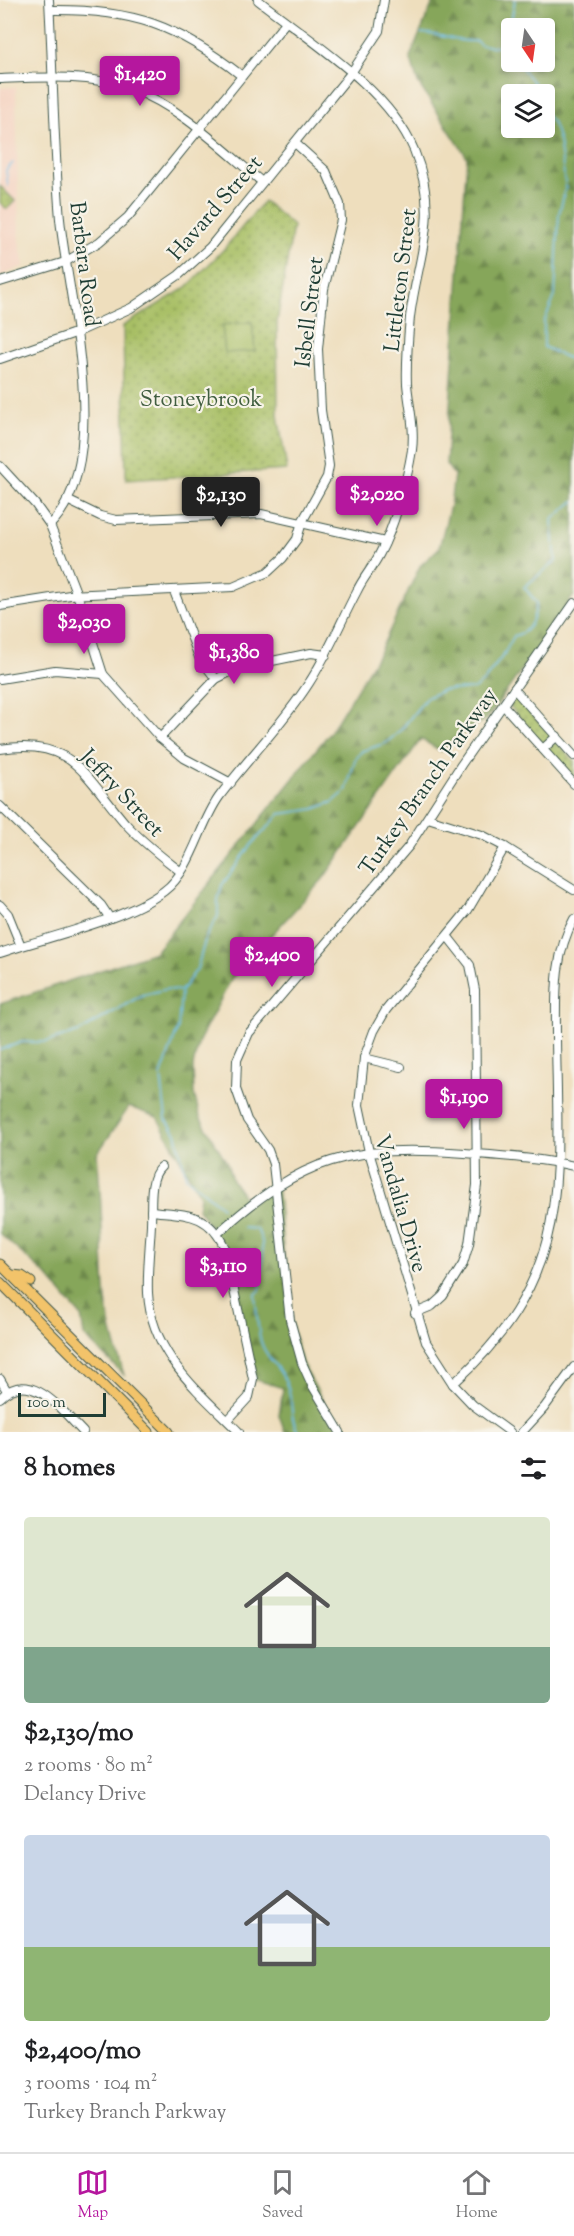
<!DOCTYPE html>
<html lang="en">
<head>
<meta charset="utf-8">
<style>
  :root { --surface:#fff; --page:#f6f6f6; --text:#202124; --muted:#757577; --line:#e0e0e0; --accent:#b5179e }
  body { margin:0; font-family:"Sorts Mill Goudy",serif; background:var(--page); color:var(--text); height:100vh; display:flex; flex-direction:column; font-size:22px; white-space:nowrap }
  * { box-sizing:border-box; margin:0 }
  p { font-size:20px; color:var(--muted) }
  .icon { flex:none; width:33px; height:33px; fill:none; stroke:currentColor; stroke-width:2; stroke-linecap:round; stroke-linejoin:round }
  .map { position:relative; height:1432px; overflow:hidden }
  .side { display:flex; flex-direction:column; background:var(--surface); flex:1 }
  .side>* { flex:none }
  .needle { width:39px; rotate:167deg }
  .tools { position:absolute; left:501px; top:18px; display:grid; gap:12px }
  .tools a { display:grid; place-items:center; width:54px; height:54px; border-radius:6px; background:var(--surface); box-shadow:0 3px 9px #0003; font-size:30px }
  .scale { position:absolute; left:18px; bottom:15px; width:88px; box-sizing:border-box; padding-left:6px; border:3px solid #1f3d34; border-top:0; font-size:16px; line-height:21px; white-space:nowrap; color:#1f3d34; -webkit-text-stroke:4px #f7f3e8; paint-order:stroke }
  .price { position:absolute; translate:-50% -51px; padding:0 14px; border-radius:6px; background:var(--accent); color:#fff; font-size:20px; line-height:39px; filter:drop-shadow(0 2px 3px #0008) }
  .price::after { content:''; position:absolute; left:50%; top:36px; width:18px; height:14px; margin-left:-9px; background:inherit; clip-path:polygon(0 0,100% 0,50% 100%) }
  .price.on { background:#222; color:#fff }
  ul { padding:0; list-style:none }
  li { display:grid; align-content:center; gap:12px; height:318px; padding:0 24px }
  li span { display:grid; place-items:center; height:186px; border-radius:6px; color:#555 }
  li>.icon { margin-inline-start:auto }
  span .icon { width:108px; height:108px; fill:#fffc; stroke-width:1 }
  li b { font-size:26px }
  h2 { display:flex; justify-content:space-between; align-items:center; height:72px; padding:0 24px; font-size:26px }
  .tab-bar { display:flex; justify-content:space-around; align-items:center; height:84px; border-top:2px solid var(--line); background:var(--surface); font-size:16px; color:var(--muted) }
  .tab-bar a { display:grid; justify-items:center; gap:3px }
  .tab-bar .on { color:var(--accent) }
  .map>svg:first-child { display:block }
  .built { fill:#f5d3c1 }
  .grass { fill:url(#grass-dots); stroke:#647e4c; stroke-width:1.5 }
  .forest { fill:url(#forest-firs); stroke:#527247; stroke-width:1.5; fill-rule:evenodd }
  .garden { fill:#a8bf65; stroke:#647e4c; stroke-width:1.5 }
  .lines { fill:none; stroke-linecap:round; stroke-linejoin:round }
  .stream { stroke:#70bfea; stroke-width:1.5 }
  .minor-casing { stroke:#3e5549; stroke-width:10 }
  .major-casing { stroke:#3e5549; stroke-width:11 }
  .minor { stroke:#fff; stroke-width:8 }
  .major { stroke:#f2c36a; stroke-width:9 }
  .labels { text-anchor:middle; stroke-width:4.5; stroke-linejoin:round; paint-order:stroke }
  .street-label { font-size:22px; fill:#1f3d34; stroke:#f7f3e8 }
  .park-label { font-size:22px; fill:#415e40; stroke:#f7f3e8 }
</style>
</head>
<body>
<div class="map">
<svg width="574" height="1432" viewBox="0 0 574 1432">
  <defs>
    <pattern id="grass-dots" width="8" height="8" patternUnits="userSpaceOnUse" patternTransform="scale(1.5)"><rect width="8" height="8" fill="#a8bf65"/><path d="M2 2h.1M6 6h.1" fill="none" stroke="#889c54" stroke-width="1.8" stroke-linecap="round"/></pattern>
    <pattern id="forest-firs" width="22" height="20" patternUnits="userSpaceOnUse" patternTransform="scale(1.5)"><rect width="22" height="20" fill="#86a65a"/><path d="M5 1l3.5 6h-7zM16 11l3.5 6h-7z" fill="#6d884b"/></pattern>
  </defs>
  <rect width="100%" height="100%" fill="#f7f3e8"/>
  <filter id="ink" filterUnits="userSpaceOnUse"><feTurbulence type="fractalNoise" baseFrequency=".0167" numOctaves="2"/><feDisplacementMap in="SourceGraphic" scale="12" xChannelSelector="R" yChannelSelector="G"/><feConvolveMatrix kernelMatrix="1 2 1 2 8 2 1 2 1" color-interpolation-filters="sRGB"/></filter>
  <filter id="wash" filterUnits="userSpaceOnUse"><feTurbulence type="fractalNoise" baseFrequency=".008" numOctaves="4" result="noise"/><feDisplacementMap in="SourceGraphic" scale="24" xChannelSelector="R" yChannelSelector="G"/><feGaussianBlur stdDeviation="1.35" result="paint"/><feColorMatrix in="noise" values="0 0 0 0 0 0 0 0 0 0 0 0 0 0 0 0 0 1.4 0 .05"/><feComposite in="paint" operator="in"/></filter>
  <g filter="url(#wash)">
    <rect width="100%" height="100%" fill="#eedebd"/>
    <polygon class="built" points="16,87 19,240 24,266 0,276 0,88"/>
    <g class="grass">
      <polygon points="0,186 15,201 7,209 0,203"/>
      <polygon points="264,201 293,226 277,322 278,415 287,470 126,480 123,326 187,287 223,250"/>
      <polygon points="513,696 552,736 543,744 509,705"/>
      <polygon points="556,741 574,761 574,779 547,749"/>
    </g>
    <path class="forest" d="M434,0H574V595L487,719L474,726L441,751L421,739L323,879L232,978L199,1041L193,1066L194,1094L200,1117L227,1163L232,1180L249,1204L277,1184L290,1320L302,1363L340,1432H285L279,1415L283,1388L253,1379L225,1248L198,1209L200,1196L157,1117L129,1107L97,1154C102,1199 102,1244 105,1289C107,1318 116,1347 124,1375L84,1336L81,1316L47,1276L0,1234V1004L155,952L331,731L379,653L420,566L439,548L450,506L454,475L446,464L467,157L418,83L410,57ZM512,28H544V62H512ZM512,94H544V128H512Z"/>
    <polygon class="garden" points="252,322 255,351 225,353 222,325"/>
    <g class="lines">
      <g class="stream">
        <path d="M421,33C442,34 456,43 476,41L481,45L508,48"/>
        <polyline points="512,54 507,42 515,0"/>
        <polyline points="517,62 535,85 538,94"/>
        <polyline points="544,113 553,123 559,141 566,187 559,214 555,296 544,322 544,347 574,361"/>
        <polyline points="8,186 6,170 13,163"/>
        <polyline points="181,993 178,1028 161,1076 166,1119 176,1133 186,1177 222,1207"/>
        <path d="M0,1050L22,1042H46L79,1032L142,995L167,989L181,991L197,969L206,937L218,916V900L222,885L252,844L280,814L314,809L333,802L346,791L355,760L362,751L386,743L400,731L426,698L443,690L474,689L484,681L504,654L514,636C532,631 533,621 537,603L524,587L556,561L552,520L574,501"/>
        <path d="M243,1228L257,1229L262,1241L263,1257L260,1290L255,1295C257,1310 257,1328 261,1342C267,1361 283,1368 289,1391C293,1405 290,1419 298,1432"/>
      </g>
    </g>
  </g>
  <g filter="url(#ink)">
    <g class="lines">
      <defs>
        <g id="minor">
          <path d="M49,0C53,73 54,146 60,219C68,299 114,462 50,525"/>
          <path d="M50,10C133,9 177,25 242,76"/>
          <path d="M0,79C42,77 91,74 132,89C181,107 222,149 262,182"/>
          <polyline points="0,282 65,262 99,242 128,217 286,22"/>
          <polyline points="0,359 78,332 131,308 179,275 210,247 351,73 379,31 384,0"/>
          <polyline points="0,466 35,504 50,525 81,605 103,674 160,738 184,758 231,783"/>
          <polyline points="67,500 100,516 116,520 261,514 385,542"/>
          <polyline points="174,591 199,657 216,679"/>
          <polyline points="0,606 70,595 233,587 268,572 283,558 297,539 302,522 327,477 329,466 321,410 318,349 324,289 341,220 340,204 326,171 295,143"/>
          <polyline points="0,679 55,670 103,674"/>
          <polyline points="514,689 574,756"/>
          <polyline points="503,705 574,784"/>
          <polyline points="160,738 216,679 238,668 311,653 326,655"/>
          <path d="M0,749C72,737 84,775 125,823C142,842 161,856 181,872"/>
          <polyline points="543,749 557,736"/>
          <polyline points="0,806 101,905 109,917"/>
          <polyline points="428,818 482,835 505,847 574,890"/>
          <polyline points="505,847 468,910 386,1010 374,1031 364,1058 359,1105 369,1152 426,1342 453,1384 473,1405 510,1432"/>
          <polyline points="0,905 8,914 21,946"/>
          <path d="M0,953C47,937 126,920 164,891C192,870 199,825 219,797C248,758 283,724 309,683C328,654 341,621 357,591C363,578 373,567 379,555C394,528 407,481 412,450C415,428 409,406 407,384C406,361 408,339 410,317C418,253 441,217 414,150C388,88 310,41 258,0"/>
          <polyline points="364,1058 401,1067"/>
          <path d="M161,1167C148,1178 152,1207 151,1224C150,1247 147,1270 148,1293C151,1354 199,1392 239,1432"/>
          <path d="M151,1211C187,1215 208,1212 225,1248L253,1379L249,1397L228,1420"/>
          <path d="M218,1233C304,1156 351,1145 465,1153C502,1156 538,1158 574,1166"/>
          <polyline points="415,1313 432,1306 443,1296 463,1264 469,1244 477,1185 475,990 470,965 448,937"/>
          <polyline points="0,1379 7,1391"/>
          <path d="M453,1384C572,1277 558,1185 556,1039C556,998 553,956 574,919"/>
          <path d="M0,1398C31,1367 62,1411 83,1432"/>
          <polyline points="340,1432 312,1385 302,1363 290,1320 273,1164 268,1150 247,1120 236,1089 237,1060 249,1033 409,846 461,765 574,603"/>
          <polyline points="522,1432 544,1408 574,1367"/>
        </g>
        <g id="major">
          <polyline points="0,1264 169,1432"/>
          <polyline points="12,1275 22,1276 31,1282"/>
          <polyline points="0,1282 149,1432"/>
        </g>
      </defs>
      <use href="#minor" class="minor-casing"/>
      <use href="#major" class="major-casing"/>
      <use href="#minor" class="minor"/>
      <use href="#major" class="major"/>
    </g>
  </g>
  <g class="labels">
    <g class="street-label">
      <text transform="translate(214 207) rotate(-49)" y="8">Havard Street</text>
      <text transform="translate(86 264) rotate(83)" y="8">Barbara Road</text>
      <text transform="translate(399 280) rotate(-83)" y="8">Littleton Street</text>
      <text transform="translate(308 312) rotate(-83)" y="8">Isbell Street</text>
      <text transform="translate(427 781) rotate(-55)" y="8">Turkey Branch Parkway</text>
      <text transform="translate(123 792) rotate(47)" y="8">Jeffry Street</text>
      <text transform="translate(402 1203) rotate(74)" y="8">Vandalia Drive</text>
    </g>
    <g class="park-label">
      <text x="201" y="406">Stoneybrook</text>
    </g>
  </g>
</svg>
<div class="tools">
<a><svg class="needle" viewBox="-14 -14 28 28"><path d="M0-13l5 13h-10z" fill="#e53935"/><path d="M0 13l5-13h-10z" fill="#757577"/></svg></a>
<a><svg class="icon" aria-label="layers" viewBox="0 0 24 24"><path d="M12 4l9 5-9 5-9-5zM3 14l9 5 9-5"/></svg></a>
</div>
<div class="scale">100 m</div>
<b class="price" style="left:140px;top:107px">$1,420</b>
<b class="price" style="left:377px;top:527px">$2,020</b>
<b class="price on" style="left:221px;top:528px">$2,130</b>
<b class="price" style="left:84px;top:655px">$2,030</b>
<b class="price" style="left:234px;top:685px">$1,380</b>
<b class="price" style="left:272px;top:988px">$2,400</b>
<b class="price" style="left:464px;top:1130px">$1,190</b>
<b class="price" style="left:223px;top:1299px">$3,110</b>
</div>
<section class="side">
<h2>8 homes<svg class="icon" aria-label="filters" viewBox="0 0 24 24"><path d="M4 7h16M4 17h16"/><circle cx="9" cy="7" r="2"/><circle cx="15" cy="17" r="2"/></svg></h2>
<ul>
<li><span style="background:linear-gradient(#dfe7d0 70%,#7fa58c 0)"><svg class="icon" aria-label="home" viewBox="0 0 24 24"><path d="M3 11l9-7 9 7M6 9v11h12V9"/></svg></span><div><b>$2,130/mo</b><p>2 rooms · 80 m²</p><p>Delancy Drive</p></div></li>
<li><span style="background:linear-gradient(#c9d6e8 60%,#8fb573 0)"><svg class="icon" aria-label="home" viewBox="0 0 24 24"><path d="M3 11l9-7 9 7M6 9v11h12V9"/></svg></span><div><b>$2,400/mo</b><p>3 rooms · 104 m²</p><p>Turkey Branch Parkway</p></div></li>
</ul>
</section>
<nav class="tab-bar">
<a class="on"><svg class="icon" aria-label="map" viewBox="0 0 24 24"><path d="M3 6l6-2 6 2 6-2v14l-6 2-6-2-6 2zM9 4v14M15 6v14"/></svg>Map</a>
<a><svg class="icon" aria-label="saved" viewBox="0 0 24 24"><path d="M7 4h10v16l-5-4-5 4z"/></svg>Saved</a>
<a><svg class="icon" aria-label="home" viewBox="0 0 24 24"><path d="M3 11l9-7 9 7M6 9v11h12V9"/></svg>Home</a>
</nav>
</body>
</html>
